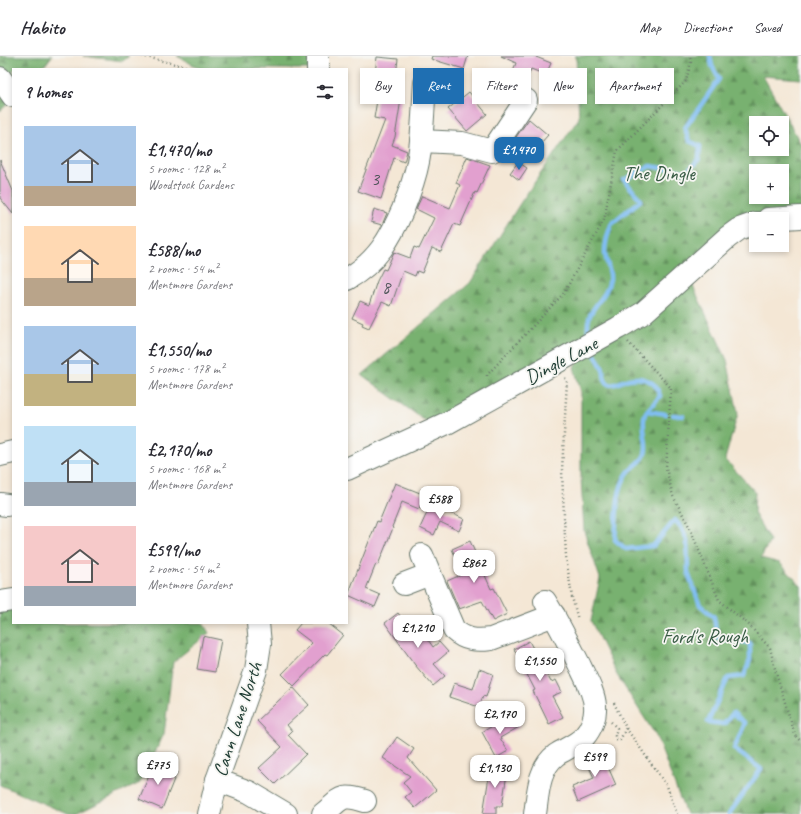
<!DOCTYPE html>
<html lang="en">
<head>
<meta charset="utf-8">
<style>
  :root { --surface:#fff; --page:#f7f7f7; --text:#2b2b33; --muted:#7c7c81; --line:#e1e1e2; --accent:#1f6fb2 }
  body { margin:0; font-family:Caveat,sans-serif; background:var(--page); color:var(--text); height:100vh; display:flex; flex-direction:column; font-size:15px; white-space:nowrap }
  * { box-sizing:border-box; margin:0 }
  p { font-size:13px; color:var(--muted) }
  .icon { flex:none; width:22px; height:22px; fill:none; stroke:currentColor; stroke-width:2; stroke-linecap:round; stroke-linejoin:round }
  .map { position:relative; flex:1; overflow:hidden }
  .details { position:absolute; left:12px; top:12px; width:336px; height:556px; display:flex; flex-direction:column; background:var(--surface); border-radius:0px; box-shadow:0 2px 6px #0003 }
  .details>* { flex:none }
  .top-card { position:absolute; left:360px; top:12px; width:380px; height:36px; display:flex; gap:8px }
  .buttons { position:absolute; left:749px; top:60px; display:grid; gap:8px }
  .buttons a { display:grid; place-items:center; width:40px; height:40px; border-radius:0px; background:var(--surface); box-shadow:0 2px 6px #0003; font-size:20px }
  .price { position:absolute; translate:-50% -34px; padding:0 9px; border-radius:8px; background:#fff; color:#222; font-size:13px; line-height:26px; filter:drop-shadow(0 1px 2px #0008) }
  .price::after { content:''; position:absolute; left:50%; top:24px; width:12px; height:9px; margin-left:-6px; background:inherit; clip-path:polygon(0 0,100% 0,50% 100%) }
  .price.current { background:var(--accent); color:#fff }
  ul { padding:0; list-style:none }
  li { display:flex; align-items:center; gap:12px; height:100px; padding:0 12px }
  li span { display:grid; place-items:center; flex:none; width:112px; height:80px; border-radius:0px; color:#555 }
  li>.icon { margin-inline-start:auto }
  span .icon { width:48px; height:48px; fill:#fffc; stroke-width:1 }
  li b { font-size:17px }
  h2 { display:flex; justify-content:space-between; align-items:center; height:48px; padding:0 12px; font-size:17px }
  .chip { padding:0 14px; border-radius:0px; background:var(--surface); box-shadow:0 2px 6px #0003; font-size:14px; line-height:36px }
  .chip.current { background:var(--accent); color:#fff }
  header { display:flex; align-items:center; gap:24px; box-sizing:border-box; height:56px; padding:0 20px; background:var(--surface); border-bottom:1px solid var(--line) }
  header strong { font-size:19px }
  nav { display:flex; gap:22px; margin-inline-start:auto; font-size:14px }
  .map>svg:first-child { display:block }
  .forest { fill:url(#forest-firs); stroke:#4c7752; fill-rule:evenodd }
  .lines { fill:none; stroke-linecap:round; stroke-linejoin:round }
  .stream { stroke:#80bef3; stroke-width:4.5 }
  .building { fill:#e2a0cf }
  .minor-casing { stroke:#6a786c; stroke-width:24 }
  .path { stroke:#6a786c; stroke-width:2.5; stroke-dasharray:1 3; stroke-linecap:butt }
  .minor { stroke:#fff; stroke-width:22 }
  .labels { text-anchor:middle; stroke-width:3.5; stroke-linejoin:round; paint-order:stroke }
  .number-label { font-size:18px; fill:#50565b }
  .park-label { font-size:20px; fill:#375a43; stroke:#f6f6f2 }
  .street-label { font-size:20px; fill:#1f3d34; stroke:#f6f6f2 }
</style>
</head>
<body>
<header>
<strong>Habito</strong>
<nav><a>Map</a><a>Directions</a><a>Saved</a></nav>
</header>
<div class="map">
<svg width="801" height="758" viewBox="0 0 801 758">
  <defs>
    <pattern id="forest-firs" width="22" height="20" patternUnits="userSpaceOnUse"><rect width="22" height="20" fill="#78b16f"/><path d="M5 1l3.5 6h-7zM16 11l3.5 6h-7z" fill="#62915c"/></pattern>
  </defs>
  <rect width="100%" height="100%" fill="#f6f6f2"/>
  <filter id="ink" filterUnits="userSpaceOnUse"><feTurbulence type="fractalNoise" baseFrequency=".025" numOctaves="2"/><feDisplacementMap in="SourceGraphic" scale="8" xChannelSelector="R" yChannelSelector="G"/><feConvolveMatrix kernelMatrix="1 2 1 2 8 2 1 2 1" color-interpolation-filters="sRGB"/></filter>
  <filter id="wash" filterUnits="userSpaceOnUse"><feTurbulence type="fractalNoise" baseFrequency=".012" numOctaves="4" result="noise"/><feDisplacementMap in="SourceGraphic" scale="16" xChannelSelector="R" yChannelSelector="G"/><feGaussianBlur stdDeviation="0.9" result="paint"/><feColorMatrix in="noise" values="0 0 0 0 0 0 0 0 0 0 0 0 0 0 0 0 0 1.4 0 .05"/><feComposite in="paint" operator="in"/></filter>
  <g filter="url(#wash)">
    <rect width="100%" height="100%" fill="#f4e7d5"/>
    <g class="forest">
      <polygon points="0,0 52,0 42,13 13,13 13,43 0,55"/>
      <polygon points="83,0 129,0 123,5"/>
      <polygon points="177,0 309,0 309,13 201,13"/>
      <path d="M575,0H801V23L763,20L801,88V165L756,163L682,221L439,375L362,319L470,227L521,146L579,62L576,1ZM756,67H782V93H756ZM756,115H782V141H756Z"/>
      <polygon points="691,226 727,304 738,357 725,403 755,436 754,457 770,485 761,502 780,507 801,530 801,758 686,758 656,680 617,619 591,565 600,522 584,475 581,422 581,336 574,311 592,294"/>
      <polygon points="13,548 13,567 203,567 209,577 173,606 164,678 140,727 76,758 68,758 0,729 0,550"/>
    </g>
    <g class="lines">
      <g class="stream">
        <path d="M589,281C582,252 606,247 610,223C611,214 605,205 605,196C605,188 608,177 611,169C613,164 636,149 641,144L624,124L650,110L687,116L699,103L700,90L689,85L685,72L719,23L712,10L710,0"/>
        <path d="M592,292C594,300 601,306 603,314C605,319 603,325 608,328C614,331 623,324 629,323C643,320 657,325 660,340C656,346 647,353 645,358C640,371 649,385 645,398C642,407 632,410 627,418C615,436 617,463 615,484L626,493L653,490L675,464L681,471L687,484L688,517L700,549L714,561L717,582L750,587V604L744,620L728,622L708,666L724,668L733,657L745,667L734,693L761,713L729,758"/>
        <polyline points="647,355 666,358"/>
        <polyline points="673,359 683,360"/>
      </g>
    </g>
    <g id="blocks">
      <g class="building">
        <polygon points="432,0 468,0 464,13 431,3"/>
        <polygon points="501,0 537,0 536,1 551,7 546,19 531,13 526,26 511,20 516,7"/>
        <polygon points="377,1 398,3 394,35 402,37 395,81 392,89 407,95 404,106 394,102 381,143 358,135 385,64 374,62 380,27 374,26"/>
        <polygon points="469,36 487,58 467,75 448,53"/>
        <polygon points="529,63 548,79 533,96 516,81"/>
        <polygon points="467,101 490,109 477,137 475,136 460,170 454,168 441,196 432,192 422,217 417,215 415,220 403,215 391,250 382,246 369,272 362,269 363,267 352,262 360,245 369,249 377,225 383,213 386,214 394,196 410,202 414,191 419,193 434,162 416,153 422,140 450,152 460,129 456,127"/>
        <polygon points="0,104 13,135 13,158 0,142"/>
        <polygon points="518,106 527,112 519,124 510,117"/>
        <polygon points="374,153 387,157 382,169 371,166"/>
        <polygon points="395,427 425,439 419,453 402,446 392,471 393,472 378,509 376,508 366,533 380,539 375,551 348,539 377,465 379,466"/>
        <polygon points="431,448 464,463 459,475 440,466 434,479 420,472"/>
        <polygon points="470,485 491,533 494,532 507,558 493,565 482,545 459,553 447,525 463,518 452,493"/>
        <polygon points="398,557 412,576 419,571 433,591 439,586 448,596 434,608 445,620 433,630 415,609 385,567"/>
        <polygon points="301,567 328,567 343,579 327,599 325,598 294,630 282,618 312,587 295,574"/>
        <polygon points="203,580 221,584 215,616 197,613"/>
        <polygon points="529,585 551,626 556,624 562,636 552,640 563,661 549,668 533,635 535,634 514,593"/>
        <polygon points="479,613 493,618 486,641 483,640 479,651 449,641 454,627 473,633"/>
        <polygon points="293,631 309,649 287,669 292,675 288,679 306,698 275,728 259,712 282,691 257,665"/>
        <polygon points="512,659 519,671 500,682 508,695 496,702 482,676"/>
        <polygon points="397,681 414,693 408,702 436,734 415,752 405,741 411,736 403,726 410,720 383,702"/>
        <polygon points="601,695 616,729 578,746 572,731 594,722 585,702"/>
        <polygon points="155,706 177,716 162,753 139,743"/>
        <polygon points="491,708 508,711 502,750 496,750 496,758 483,758"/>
      </g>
    </g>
  </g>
  <g filter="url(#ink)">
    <use href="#blocks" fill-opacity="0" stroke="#6a786c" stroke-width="1"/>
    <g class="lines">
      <defs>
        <g id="minor">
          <polyline points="318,13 318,0"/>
          <polyline points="0,22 13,40"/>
          <polyline points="421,85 462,87 492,95 526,44"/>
          <polyline points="768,163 801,161"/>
          <path d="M347,223C377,206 390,183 403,153C409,138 415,122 418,106C423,81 423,54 425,27"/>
          <polyline points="0,399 13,396"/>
          <polyline points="347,413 449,366 618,272 643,257 728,181 739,173 756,167"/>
          <polyline points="0,448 7,449"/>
          <path d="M430,518L454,574C465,584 476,585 491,583L554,559"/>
          <polyline points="404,528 430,518 422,499"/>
          <polyline points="0,546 13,544"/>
          <polyline points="217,724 249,736 286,758"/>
          <polyline points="209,758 217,724 256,614 260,588 258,567"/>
          <path d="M323,758C342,743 340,737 365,745"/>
          <path d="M535,758C538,738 538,713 556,699C565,693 576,689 584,681C591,673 596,661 595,650C594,636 586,623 580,610C569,588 558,566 545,545"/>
        </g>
      </defs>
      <use href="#minor" class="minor-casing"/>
      <g class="path">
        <polyline points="142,0 196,13"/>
        <polyline points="628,286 671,332 666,412 673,440 690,472 719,544 749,569 770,592 776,617 795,679 801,686"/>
        <polyline points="565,322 567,325 562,414 563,439 566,501 572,541 578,564"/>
        <polyline points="487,324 487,319 564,237 604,164 617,95 686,25 691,6 690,0"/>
        <polyline points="614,647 626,672 667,730 677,758"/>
        <polyline points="611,666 617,672 615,680 616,683 620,684 626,672"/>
      </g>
      <use href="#minor" class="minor"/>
    </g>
  </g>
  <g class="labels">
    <g class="number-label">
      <text x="375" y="129">3</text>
      <text x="386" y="237">8</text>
    </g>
    <g class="park-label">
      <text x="659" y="124">The Dingle</text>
      <text x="705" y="587">Ford's Rough</text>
    </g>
    <g class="street-label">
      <text transform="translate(561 304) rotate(-28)" y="7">Dingle Lane</text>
      <text transform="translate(237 663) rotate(-72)" y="7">Cann Lane North</text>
    </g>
  </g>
</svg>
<div class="buttons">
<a><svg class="icon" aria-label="locate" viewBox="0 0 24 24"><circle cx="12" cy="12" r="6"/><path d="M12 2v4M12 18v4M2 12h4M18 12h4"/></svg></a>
<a>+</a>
<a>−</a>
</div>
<b class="price current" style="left:519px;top:115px">£1,470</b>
<b class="price" style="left:440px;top:464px">£588</b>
<b class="price" style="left:474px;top:528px">£862</b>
<b class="price" style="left:418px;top:593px">£1,210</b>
<b class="price" style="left:540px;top:626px">£1,550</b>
<b class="price" style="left:500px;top:679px">£2,170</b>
<b class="price" style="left:595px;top:722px">£599</b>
<b class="price" style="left:158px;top:730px">£775</b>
<b class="price" style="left:495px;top:733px">£1,130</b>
<div class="top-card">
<a class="chip">Buy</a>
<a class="chip current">Rent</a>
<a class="chip">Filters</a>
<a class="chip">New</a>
<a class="chip">Apartment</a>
</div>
<section class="details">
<h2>9 homes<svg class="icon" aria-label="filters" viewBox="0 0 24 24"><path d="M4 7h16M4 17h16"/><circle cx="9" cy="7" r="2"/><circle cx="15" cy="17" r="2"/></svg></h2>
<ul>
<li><span style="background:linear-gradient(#a9c7e8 75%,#b9a48a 0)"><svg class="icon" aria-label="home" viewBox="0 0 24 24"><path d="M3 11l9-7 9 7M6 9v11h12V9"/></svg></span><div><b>£1,470/mo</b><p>5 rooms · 128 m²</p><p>Woodstock Gardens</p></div></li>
<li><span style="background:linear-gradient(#ffd9b3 65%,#b9a48a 0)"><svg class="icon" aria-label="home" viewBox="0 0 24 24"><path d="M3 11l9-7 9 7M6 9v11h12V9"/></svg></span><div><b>£588/mo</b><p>2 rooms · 54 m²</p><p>Mentmore Gardens</p></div></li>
<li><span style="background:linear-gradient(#a9c7e8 60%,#c2b280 0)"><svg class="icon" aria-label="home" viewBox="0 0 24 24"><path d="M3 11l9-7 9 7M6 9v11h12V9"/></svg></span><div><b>£1,550/mo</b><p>5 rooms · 178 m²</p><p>Mentmore Gardens</p></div></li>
<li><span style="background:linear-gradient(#bfe0f5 70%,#9aa5b1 0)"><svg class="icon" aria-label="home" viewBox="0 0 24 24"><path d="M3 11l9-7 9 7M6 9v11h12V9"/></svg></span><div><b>£2,170/mo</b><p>5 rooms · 168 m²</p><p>Mentmore Gardens</p></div></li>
<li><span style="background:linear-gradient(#f6c9c9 75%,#9aa5b1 0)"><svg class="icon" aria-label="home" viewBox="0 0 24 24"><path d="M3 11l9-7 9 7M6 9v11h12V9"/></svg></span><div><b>£599/mo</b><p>2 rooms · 54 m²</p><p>Mentmore Gardens</p></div></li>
</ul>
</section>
</div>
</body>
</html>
